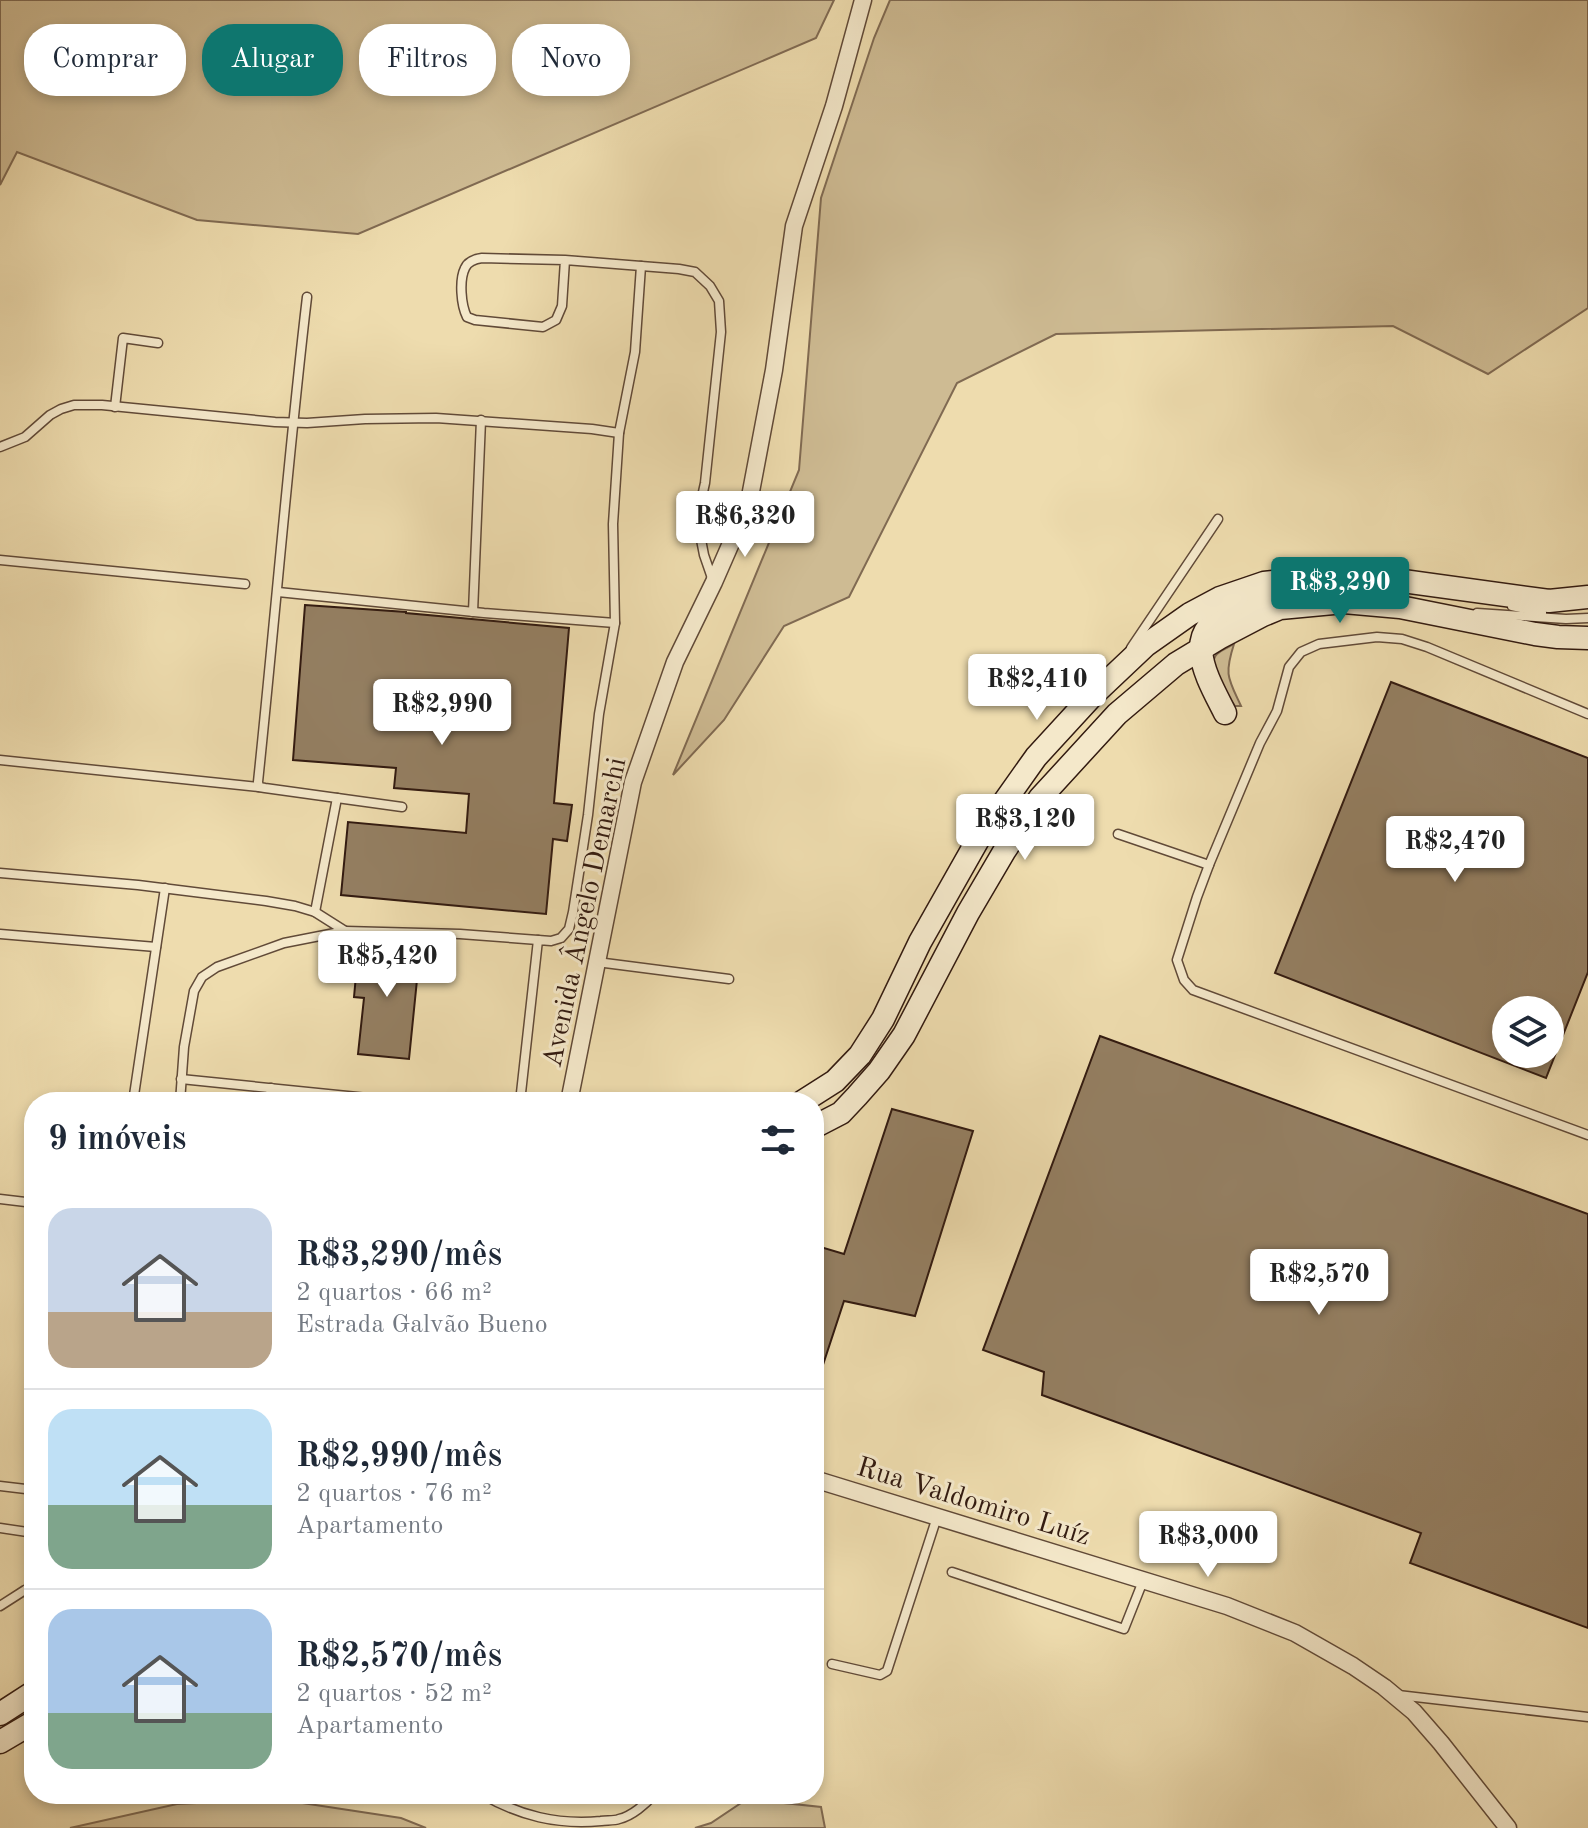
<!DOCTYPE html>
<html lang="pt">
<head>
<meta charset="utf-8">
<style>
  :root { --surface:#fff; --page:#f2f2f3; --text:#1f2937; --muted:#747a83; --line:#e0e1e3; --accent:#0f766e }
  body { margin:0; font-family:"Old Standard TT",serif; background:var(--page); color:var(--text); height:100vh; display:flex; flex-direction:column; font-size:30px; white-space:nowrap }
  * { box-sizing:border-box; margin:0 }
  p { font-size:26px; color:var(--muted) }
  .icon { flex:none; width:44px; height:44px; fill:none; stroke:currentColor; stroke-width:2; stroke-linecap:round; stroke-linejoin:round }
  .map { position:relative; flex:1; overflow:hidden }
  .panel { position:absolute; left:24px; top:1092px; width:800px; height:712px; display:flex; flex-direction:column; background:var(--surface); border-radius:32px; box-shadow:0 4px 12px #0003 }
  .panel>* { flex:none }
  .guide { position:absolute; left:24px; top:24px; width:800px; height:72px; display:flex; gap:16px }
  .fabs { position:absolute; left:1492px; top:996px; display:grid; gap:16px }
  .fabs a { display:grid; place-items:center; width:72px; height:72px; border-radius:50%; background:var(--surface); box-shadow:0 4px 12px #0003; font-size:40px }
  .price { position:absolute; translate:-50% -68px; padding:0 18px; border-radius:8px; background:#fff; color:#222; font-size:26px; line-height:52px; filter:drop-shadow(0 2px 4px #0008) }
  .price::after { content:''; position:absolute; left:50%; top:48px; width:24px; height:18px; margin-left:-12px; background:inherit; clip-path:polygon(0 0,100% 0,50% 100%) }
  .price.current { background:var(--accent); color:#fff }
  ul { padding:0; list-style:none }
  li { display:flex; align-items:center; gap:24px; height:200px; padding:0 24px }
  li+li { border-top:2px solid var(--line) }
  li span { display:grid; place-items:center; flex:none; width:224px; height:160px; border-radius:24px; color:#555 }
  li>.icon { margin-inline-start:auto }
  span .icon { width:96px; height:96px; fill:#fffc; stroke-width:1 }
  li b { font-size:34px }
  h2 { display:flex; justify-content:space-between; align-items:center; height:96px; padding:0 24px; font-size:34px }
  .tag { padding:0 28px; border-radius:32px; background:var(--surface); box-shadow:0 4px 12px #0003; font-size:28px; line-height:72px }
  .tag.current { background:var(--accent); color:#fff }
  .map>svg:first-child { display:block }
  .green { fill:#cebb93; stroke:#806a52; stroke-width:2 }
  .building { fill:#947f62; stroke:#321a10; stroke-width:2; fill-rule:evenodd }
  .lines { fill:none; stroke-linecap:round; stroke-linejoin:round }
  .service-casing { stroke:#614a38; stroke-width:11 }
  .minor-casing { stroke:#614a38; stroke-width:19 }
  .secondary-casing { stroke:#321a10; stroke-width:25 }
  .service { stroke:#f4e8ca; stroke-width:8 }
  .minor { stroke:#f4e8ca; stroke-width:16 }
  .secondary { stroke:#f4e8ca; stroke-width:22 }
  .labels { text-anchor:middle; stroke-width:6; stroke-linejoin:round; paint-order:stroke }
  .street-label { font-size:28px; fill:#321a10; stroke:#f4e8ca }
</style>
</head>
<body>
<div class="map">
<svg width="1588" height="1828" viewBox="0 0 1588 1828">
  <rect width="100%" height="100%" fill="#eedcae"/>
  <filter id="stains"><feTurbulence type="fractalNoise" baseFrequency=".0025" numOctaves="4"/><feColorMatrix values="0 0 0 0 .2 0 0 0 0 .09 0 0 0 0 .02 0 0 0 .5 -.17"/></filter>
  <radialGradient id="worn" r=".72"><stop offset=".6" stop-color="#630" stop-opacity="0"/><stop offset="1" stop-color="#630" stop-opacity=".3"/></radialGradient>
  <g class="green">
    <polygon points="0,0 834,0 816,38 358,234 197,220 17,152 0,185"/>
    <polygon points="890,0 1588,0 1588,308 1488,374 1393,326 1056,334 957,383 849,597 784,626 724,720 673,775 799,470 821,198 874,38"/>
    <path d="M1234,644C1224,675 1228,678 1241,706H1235C1228,696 1205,666 1217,654C1221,650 1229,647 1234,644Z"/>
    <polygon points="276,1799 401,1818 426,1828 70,1828 177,1804"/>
    <polygon points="747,1799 821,1807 825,1828 695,1828 711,1823"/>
  </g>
  <g class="building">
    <polygon points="305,605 406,612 406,613 569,628 554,803 572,805 567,841 553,839 546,914 341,895 348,822 466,833 469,794 394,788 396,768 293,760"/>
    <path d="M1391,682L1588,758V972L1546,1078L1275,973ZM1506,1010H1550V1054H1506Z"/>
    <polygon points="359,943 420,950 409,1059 358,1054 364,998 354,997"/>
    <polygon points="1100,1036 1588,1214 1588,1628 1410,1563 1421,1533 1042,1395 1044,1372 983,1350"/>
    <polygon points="892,1109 973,1131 915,1316 844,1301 817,1383 814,1383 814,1245 844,1254"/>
  </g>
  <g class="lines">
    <defs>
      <g id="service">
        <path d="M565,260L562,306L556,320L543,327L475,320L467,317C461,305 459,280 465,268C468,261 475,259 482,258L565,260L679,269L695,272L710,286L719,301L721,332L705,483L697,519L704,555L713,581"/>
        <path d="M307,297C288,458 275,620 258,782L259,787L265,788L402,807"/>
        <polyline points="115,407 123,338 158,343"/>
        <polyline points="0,447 25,437 50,415 61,409 74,405 102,405 275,422 307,423 365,419 436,418 592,429 619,433"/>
        <polyline points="0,560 245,584"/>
        <polyline points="278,592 484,613 615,623"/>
        <polyline points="1512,606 1542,613"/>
        <polyline points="473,612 481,420"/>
        <polyline points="1477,613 1566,619 1588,618"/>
        <polyline points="1131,648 1218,519"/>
        <polyline points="1588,714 1427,647 1402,639 1377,637 1319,644 1301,652 1289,667 1277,711 1260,743 1209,865 1197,897 1177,960 1184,980 1193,990 1588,1135"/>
        <polyline points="0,760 259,787"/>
        <polyline points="1118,834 1209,865"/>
        <polyline points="0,873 138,885 266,901 295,906 315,912 345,931"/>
        <polyline points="315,912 337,798"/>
        <polyline points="0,934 156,947"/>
        <polyline points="597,962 729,979"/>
        <polyline points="181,1079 407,1102"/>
        <polyline points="133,1102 165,888"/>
        <polyline points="180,1102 184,1047 194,991 202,977 217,967 284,943 345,931 460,934 538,940"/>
        <polyline points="269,1102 271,1088"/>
        <polyline points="520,1102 538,940 551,941 561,938 569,929 573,912 588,815 599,714 615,623 613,524 619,433 635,352 641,266"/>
        <polyline points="0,1199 34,1203"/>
        <polyline points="0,1486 34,1490"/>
        <polyline points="0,1528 34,1533"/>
        <polyline points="952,1572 1124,1629 1143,1581"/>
        <polyline points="0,1606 25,1590 34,1586"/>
        <polyline points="832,1664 880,1675 887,1671 937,1517"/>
        <polyline points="1398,1695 1588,1717"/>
        <path d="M482,1794C520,1816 557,1825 601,1821C606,1820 614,1821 619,1819C632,1816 646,1804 654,1794"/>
      </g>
      <g id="minor">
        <polyline points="569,1102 633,782 675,662 714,582 749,502 774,370 794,226 834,106 863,0"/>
        <polyline points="814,1479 1227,1606 1295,1633 1353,1666 1384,1687 1414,1712 1441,1743 1508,1828"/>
      </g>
      <g id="secondary">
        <path d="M1225,713C1207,677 1178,631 1233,611C1245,607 1258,604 1270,601"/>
        <polyline points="802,1102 835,1081 860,1055 883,1019 920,942 980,836 1036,757 1092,696 1146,645 1190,614 1220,598 1264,583 1334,575 1381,578 1549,601 1588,597"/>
        <polyline points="814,1127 841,1113 857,1096 879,1071 904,1035 968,913 1005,850 1040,798 1117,714 1176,664 1219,638 1263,615 1280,608 1344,602 1400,607 1535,634 1558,637 1588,638"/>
        <polyline points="0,1714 34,1692"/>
        <polyline points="0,1742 34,1722"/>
      </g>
    </defs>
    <use href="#service" class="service-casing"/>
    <use href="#minor" class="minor-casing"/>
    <use href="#secondary" class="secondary-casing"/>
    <use href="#service" class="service"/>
    <use href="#minor" class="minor"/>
    <use href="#secondary" class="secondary"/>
  </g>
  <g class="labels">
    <g class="street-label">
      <text transform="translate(583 912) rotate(-78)" y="10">Avenida Ângelo Demarchi</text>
      <text transform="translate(974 1500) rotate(17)" y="10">Rua Valdomiro Luíz</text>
    </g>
  </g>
  <rect width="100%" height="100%" filter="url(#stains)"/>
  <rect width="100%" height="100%" fill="url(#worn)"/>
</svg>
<div class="fabs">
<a><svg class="icon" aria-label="layers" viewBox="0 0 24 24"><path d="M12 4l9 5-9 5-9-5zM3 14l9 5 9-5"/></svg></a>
</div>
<b class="price" style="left:745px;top:559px">R$6,320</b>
<b class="price current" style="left:1340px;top:625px">R$3,290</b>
<b class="price" style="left:1037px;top:722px">R$2,410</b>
<b class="price" style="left:442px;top:747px">R$2,990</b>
<b class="price" style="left:1025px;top:862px">R$3,120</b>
<b class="price" style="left:1455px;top:884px">R$2,470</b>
<b class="price" style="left:387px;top:999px">R$5,420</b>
<b class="price" style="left:1319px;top:1317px">R$2,570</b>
<b class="price" style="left:1208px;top:1579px">R$3,000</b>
<div class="guide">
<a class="tag">Comprar</a>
<a class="tag current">Alugar</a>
<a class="tag">Filtros</a>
<a class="tag">Novo</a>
</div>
<section class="panel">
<h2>9 imóveis<svg class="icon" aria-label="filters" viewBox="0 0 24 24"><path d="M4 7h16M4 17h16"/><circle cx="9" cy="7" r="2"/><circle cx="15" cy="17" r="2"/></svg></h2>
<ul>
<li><span style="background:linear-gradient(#c9d6e8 65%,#b9a48a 0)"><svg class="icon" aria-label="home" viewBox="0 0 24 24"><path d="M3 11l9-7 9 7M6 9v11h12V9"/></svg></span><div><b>R$3,290/mês</b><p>2 quartos · 66 m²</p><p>Estrada Galvão Bueno</p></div></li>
<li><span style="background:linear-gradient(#bfe0f5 60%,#7fa58c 0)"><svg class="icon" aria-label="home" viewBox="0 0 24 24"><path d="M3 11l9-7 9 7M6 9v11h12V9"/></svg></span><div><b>R$2,990/mês</b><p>2 quartos · 76 m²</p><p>Apartamento</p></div></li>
<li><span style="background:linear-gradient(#a9c7e8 65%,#7fa58c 0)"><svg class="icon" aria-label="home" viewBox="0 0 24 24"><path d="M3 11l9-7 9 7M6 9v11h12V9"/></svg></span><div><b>R$2,570/mês</b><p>2 quartos · 52 m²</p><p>Apartamento</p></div></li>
</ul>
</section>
</div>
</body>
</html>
